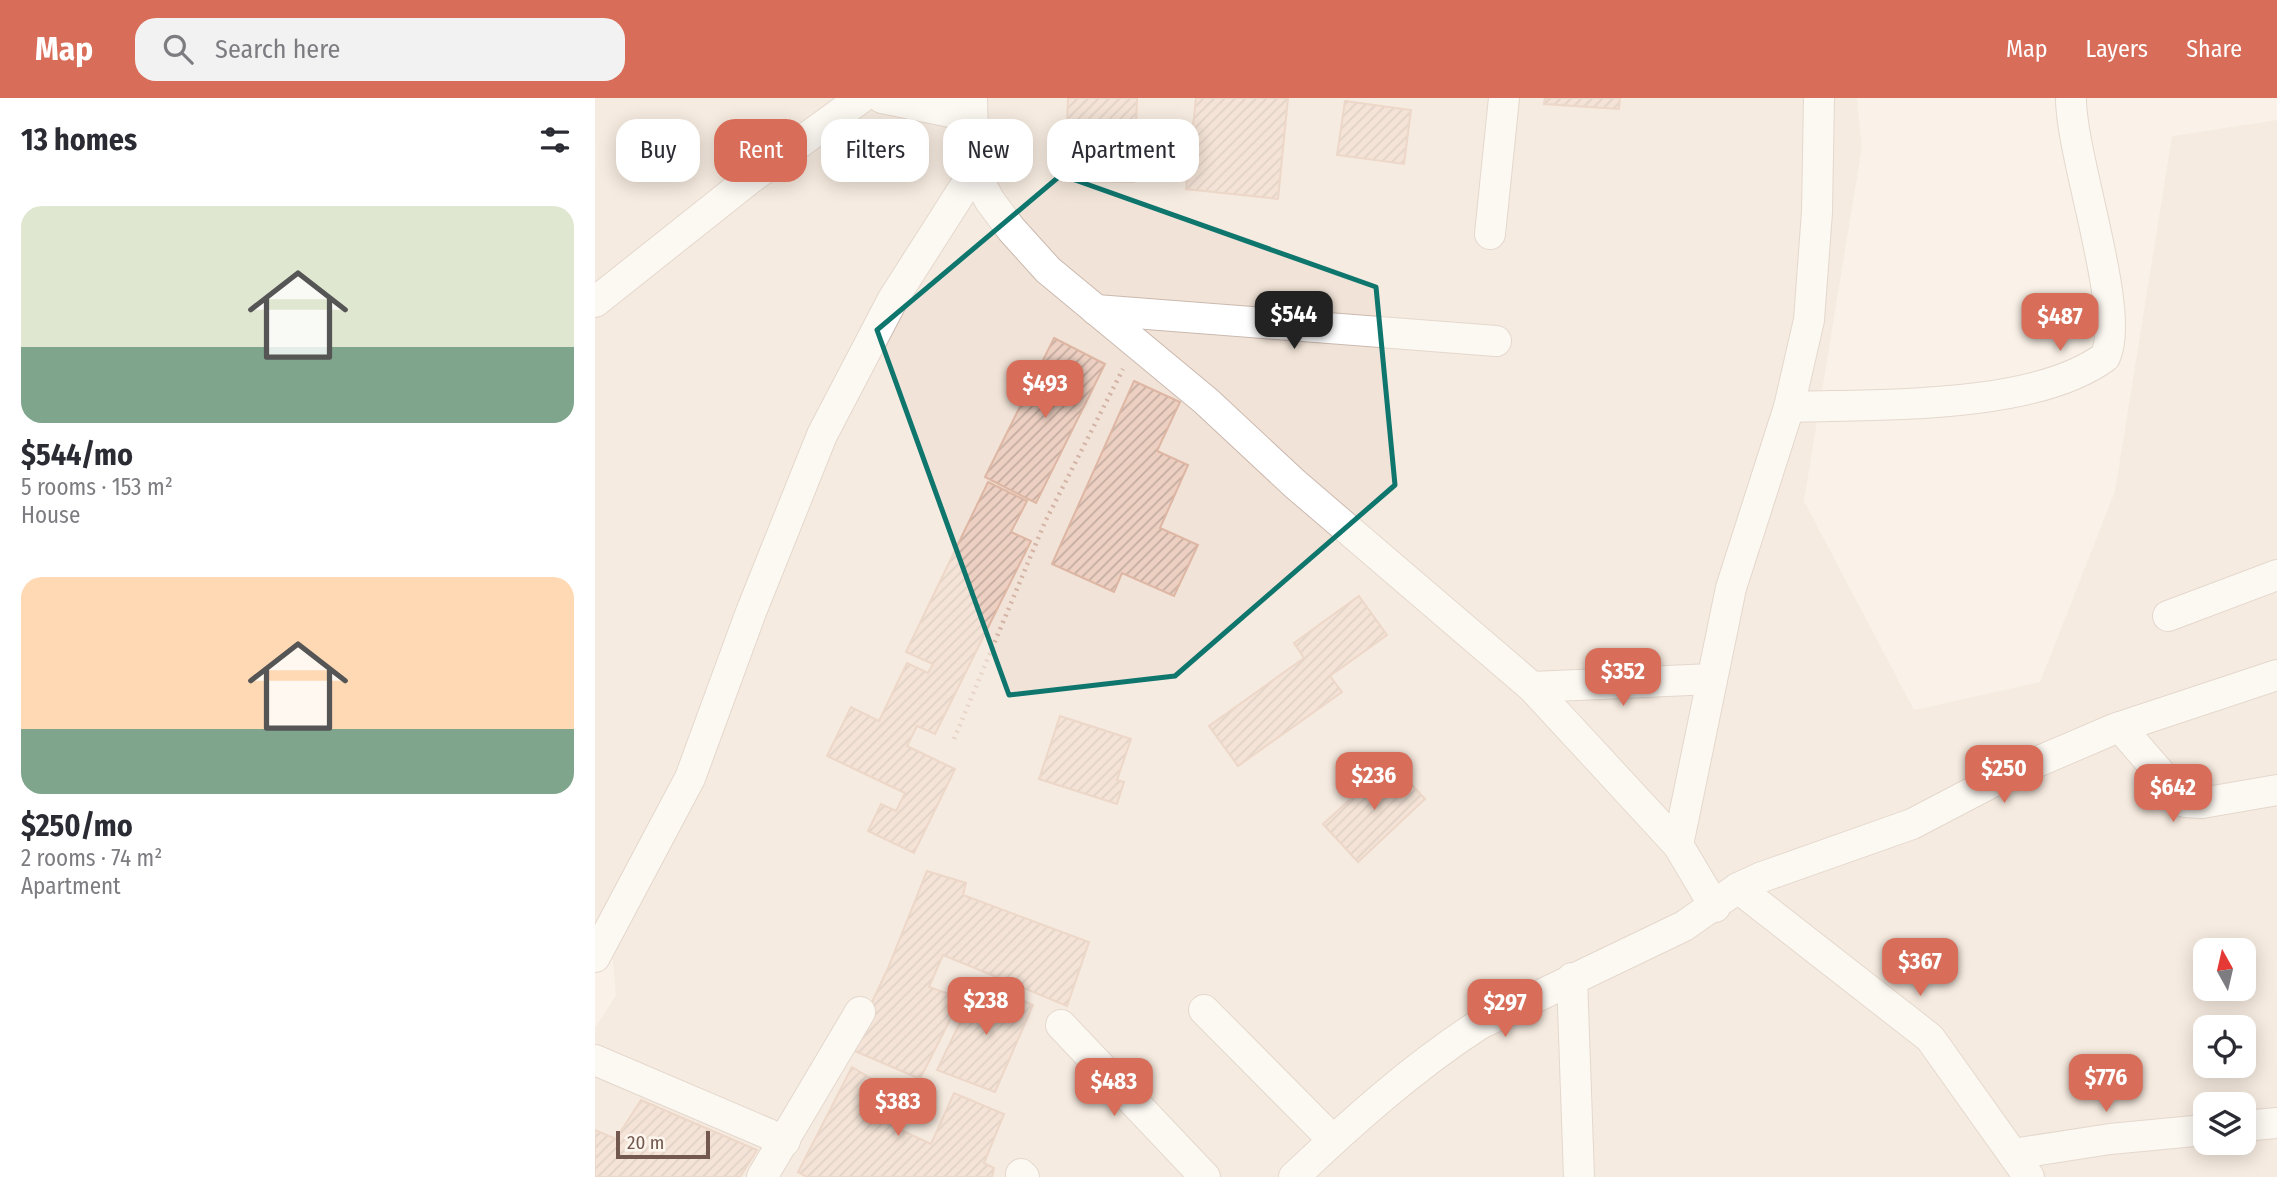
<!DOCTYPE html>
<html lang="en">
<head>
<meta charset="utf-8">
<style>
  :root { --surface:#fff; --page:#f2f2f3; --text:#2b2b33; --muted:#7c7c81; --accent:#d86d59 }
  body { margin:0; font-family:"Fira Sans Condensed",sans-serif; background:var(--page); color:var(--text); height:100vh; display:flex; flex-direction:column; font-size:26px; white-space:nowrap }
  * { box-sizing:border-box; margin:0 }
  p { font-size:23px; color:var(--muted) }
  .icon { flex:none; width:38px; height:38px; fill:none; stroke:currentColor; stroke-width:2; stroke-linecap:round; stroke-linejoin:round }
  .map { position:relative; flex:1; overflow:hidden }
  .panel { display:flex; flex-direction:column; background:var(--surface); width:595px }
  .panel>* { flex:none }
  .top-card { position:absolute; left:21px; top:21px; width:665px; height:63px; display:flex; gap:14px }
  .needle { width:46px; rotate:352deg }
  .controls { position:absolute; left:1598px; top:840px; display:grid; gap:14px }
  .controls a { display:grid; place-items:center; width:63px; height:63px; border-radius:14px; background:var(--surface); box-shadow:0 4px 18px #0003; font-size:35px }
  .scale { position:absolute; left:21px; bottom:18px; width:94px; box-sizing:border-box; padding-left:7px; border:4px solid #72584e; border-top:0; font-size:19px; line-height:24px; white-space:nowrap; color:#72584e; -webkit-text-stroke:5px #fdf6ee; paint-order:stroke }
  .price { position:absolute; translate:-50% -60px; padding:0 16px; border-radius:14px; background:var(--accent); color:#fff; font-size:23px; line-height:46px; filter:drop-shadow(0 2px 4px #0008) }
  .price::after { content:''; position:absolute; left:50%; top:42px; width:21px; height:16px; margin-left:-10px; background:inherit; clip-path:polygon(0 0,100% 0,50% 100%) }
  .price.active { background:#222; color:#fff }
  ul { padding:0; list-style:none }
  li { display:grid; align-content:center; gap:14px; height:371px; padding:0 21px }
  li span { display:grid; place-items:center; height:217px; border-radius:21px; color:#555 }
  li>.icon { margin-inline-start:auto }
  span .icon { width:126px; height:126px; fill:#fffc; stroke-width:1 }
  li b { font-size:30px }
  h2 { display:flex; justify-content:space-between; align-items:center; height:84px; padding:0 21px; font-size:30px }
  .chip { padding:0 24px; border-radius:21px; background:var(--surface); box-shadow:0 4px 18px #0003; font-size:24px; line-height:63px }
  .chip.active { background:var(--accent); color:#fff }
  header { display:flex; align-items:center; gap:42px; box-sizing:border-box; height:98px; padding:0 35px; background:var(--accent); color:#fff }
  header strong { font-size:33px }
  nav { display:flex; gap:38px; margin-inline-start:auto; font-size:24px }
  .search { width:490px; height:63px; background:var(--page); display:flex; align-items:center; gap:18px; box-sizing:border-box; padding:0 24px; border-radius:21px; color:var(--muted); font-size:26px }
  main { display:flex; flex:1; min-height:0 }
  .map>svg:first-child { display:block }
  .residential { fill:#f1e3d7; fill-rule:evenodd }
  .building { fill:url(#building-hatch); stroke:#deb6a4; stroke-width:2 }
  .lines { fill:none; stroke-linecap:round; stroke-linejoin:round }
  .street-casing { stroke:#cbb9af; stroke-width:32 }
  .path { stroke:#d2b3a5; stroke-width:4.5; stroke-dasharray:2 5; stroke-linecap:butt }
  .street { stroke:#fff; stroke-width:30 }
  .marked { fill:none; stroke:#0f766e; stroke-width:5; stroke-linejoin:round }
</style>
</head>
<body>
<header>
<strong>Map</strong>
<div class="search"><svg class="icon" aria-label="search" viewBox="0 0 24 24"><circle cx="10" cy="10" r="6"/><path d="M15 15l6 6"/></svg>Search here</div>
<nav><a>Map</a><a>Layers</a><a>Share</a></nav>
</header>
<main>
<section class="panel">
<h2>13 homes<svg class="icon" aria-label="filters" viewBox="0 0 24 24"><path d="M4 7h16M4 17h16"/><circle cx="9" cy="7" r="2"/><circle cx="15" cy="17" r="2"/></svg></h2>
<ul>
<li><span style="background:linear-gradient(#dfe7d0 65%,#7fa58c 0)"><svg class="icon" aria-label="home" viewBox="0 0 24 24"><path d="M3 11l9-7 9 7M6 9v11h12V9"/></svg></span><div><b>$544/mo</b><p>5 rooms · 153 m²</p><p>House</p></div></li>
<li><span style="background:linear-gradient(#ffd9b3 70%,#7fa58c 0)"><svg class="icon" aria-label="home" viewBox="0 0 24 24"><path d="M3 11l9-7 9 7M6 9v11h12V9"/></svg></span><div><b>$250/mo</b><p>2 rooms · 74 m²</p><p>Apartment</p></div></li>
</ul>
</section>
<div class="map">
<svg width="1682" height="1079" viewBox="0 0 1682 1079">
  <defs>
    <pattern id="building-hatch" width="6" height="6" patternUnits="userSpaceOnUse" patternTransform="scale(1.75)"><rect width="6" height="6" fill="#edd0c2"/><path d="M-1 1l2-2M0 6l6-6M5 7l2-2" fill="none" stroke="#c4aca0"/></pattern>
  </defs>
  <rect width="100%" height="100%" fill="#faf2e8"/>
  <path class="residential" d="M0,0H1262L1267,49L1209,403L1319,612L1445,584L1520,393L1577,38L1682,22V1079H0V930L21,897L17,855L0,853ZM1610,852H1648V891H1610ZM1610,929H1648V968H1610ZM1610,1006H1648V1045H1610Z"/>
  <g class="building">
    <polygon points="473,0 542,0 539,84 470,83"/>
    <polygon points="601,0 693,0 683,101 591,91"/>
    <polygon points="950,0 1025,0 1024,11 949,6"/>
    <polygon points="750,3 816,12 809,66 742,57"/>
    <polygon points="459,240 510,266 441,405 390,379"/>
    <polygon points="539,283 585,304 562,353 593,367 565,430 603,447 579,498 527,475 519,494 457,466"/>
    <polygon points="393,384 432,403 416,434 436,443 340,636 322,628 312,648 360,671 319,755 273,733 286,706 301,713 310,695 232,658 256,609 284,623 312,565 333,575 338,566 311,554"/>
    <polygon points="764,498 792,537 735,578 747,594 643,668 614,628 709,560 699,545"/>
    <polygon points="465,618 536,641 522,682 529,684 522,706 444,681"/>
    <polygon points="796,664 830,701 763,764 728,726"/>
    <polygon points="332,773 371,785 368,797 494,844 472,908 348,857 334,889 366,900 325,981 255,951 293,870"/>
    <polygon points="385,883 438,907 400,994 342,972"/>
    <polygon points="257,969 303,997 291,1025 336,1046 359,995 409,1016 389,1065 399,1070 397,1079 212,1079 203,1074"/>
    <polygon points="46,1002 162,1052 145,1079 0,1079 0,1032 21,1041"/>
  </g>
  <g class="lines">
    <defs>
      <g id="street">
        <polyline points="287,0 375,18"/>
        <polyline points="377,0 379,74 395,103 416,131 453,172 611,303 700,386 937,589 1083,747 1120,809"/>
        <polyline points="895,136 909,0"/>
        <polyline points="0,204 156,80 266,0"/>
        <polyline points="501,212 901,243"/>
        <path d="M1194,309C1282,306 1438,312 1510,259C1532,215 1476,60 1476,0"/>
        <polyline points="1573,518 1682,477"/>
        <polyline points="937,589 1117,581"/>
        <polyline points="1525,629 1590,704 1607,705 1682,692"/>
        <polyline points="1083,747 1136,490 1194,309 1214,222 1222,114 1224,0"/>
        <polyline points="1143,790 1335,940 1434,1079"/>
        <polyline points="0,859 95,680 156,514 227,337 298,201 379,74"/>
        <polyline points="977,880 984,1079"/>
        <polyline points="609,912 738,1042"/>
        <polyline points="466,927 610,1079"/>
        <polyline points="0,962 190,1043"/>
        <polyline points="1648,1028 1682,1025"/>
        <polyline points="1418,1056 1515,1041 1610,1032"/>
        <polyline points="426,1076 429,1079"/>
        <polyline points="167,1079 265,914"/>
        <path d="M699,1079C757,1024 817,970 885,926L1089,828L1143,790L1167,779L1317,726L1407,679L1519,631L1682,577"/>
      </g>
    </defs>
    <use href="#street" class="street-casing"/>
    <polyline class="path" points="359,641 450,424 528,271"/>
    <use href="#street" class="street"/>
  </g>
  <path d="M0 0H1682V1079H0ZM466,77L781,189L800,387L580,578L414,597L282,232Z" fill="#faf2e8" fill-opacity=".55" fill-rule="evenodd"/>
  <path class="marked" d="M466,77L781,189L800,387L580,578L414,597L282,232Z"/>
</svg>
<div class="controls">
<a><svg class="needle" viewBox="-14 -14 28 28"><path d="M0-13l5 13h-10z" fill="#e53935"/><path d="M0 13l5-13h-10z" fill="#7c7c81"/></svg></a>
<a><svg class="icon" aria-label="locate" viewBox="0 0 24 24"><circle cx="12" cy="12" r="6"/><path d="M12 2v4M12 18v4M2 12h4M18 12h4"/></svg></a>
<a><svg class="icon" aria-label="layers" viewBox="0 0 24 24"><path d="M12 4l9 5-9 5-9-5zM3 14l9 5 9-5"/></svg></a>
</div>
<div class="scale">20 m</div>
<b class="price active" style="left:699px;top:253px">$544</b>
<b class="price" style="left:1465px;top:255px">$487</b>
<b class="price" style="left:450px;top:322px">$493</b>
<b class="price" style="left:1028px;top:610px">$352</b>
<b class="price" style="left:1409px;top:707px">$250</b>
<b class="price" style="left:779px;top:714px">$236</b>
<b class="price" style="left:1578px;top:726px">$642</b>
<b class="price" style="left:1325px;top:900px">$367</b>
<b class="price" style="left:391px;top:939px">$238</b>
<b class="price" style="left:910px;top:941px">$297</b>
<b class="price" style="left:1511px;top:1016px">$776</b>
<b class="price" style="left:519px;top:1020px">$483</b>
<b class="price" style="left:303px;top:1040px">$383</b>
<div class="top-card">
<a class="chip">Buy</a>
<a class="chip active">Rent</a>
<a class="chip">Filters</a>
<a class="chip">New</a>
<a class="chip">Apartment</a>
</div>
</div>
</main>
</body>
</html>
